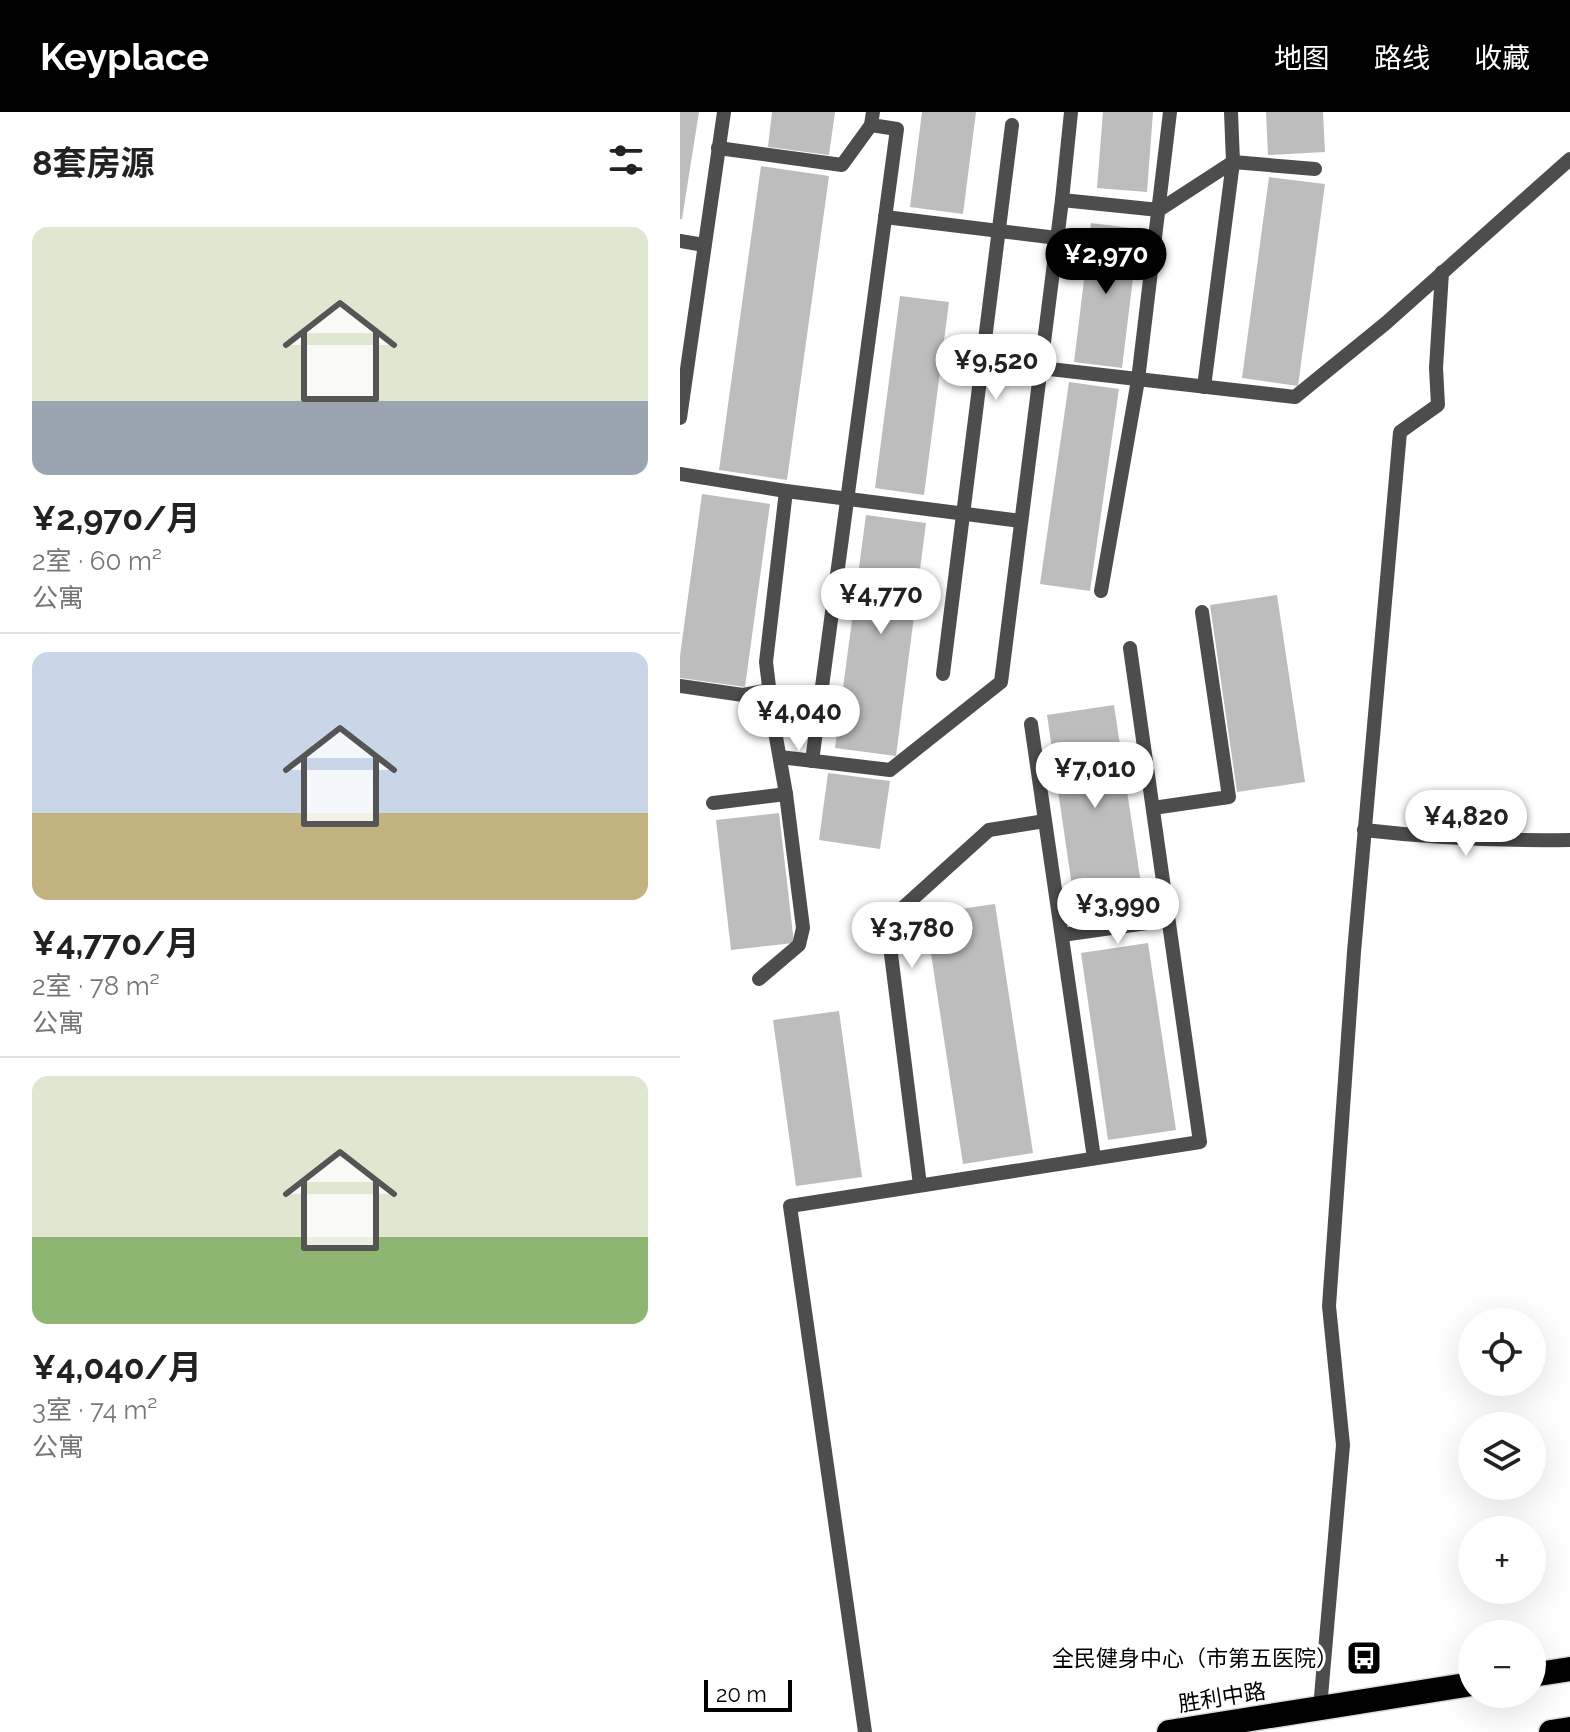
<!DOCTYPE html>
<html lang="zh">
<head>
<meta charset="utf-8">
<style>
  :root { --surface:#fff; --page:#f2f2f2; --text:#222; --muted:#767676; --line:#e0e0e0; --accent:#000 }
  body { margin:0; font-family:Raleway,"Noto Sans SC",sans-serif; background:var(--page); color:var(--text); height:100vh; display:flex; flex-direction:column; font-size:30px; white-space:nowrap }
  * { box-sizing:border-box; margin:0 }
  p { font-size:26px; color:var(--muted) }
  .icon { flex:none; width:44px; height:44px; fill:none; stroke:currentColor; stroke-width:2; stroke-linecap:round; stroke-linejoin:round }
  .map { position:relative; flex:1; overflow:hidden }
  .details { display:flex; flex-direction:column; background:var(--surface); width:680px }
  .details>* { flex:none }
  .fabs { position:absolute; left:778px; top:1196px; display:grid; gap:16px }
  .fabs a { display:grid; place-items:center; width:88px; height:88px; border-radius:50%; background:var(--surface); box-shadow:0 8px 32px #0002; font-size:40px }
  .scale { position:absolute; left:24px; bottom:20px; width:88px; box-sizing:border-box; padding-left:8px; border:4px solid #000; border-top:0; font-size:22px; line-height:28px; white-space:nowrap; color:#000; -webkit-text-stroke:6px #fff; paint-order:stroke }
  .price { position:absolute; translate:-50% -68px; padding:0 18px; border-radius:28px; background:#fff; color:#222; font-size:26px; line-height:52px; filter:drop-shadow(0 2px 4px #0008) }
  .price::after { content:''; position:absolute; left:50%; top:48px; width:24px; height:18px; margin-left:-12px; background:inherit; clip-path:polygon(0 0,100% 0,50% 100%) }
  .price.on { background:var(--accent); color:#fff }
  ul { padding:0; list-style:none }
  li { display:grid; align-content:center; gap:16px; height:424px; padding:0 32px }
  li+li { border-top:2px solid var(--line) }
  li span { display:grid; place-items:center; height:248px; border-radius:16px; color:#555 }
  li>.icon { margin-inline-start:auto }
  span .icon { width:144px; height:144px; fill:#fffc; stroke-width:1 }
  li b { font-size:34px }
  h2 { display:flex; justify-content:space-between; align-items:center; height:96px; padding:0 32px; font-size:34px }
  header { display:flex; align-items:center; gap:48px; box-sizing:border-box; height:112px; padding:0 40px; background:var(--accent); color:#fff }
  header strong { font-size:38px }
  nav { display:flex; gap:44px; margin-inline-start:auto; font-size:28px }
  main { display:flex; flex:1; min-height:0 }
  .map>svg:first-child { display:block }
  .building { fill:#bdbdbd }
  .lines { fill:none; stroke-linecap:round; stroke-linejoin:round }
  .highway-casing { stroke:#dbdbdb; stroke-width:27 }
  .minor { stroke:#4d4d4d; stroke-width:14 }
  .highway { stroke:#000; stroke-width:24 }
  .labels { text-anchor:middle; stroke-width:6; stroke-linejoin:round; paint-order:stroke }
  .poi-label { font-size:22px; fill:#000; stroke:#fff; text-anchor:end }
  .street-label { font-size:22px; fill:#000; stroke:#fff }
</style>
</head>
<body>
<header>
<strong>Keyplace</strong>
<nav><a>地图</a><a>路线</a><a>收藏</a></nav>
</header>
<main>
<section class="details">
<h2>8套房源<svg class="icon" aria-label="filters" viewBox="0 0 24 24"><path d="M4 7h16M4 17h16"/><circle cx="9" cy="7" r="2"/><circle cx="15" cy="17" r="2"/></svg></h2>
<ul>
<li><span style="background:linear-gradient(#dfe7d0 70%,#9aa5b1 0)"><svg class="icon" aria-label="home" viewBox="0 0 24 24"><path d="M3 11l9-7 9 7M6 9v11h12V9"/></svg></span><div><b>¥2,970/月</b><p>2室 · 60 m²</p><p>公寓</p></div></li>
<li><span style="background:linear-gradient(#c9d6e8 65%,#c2b280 0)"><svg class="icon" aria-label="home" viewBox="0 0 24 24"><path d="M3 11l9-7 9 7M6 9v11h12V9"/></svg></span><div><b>¥4,770/月</b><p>2室 · 78 m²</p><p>公寓</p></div></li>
<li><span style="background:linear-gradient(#dfe7d0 65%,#8fb573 0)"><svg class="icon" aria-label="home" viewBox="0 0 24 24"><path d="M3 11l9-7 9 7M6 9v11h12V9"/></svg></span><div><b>¥4,040/月</b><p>3室 · 74 m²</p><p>公寓</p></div></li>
</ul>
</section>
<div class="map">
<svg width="890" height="1620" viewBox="0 0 890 1620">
  <rect width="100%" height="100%" fill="#fff"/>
  <g class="building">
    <polygon points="0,0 19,0 2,107 0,107"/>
    <polygon points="92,0 155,0 149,43 88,35"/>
    <polygon points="242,0 296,0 283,102 230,95"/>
    <polygon points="423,0 473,0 467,80 417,76"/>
    <polygon points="586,0 643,0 645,40 588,43"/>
    <polygon points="81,54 149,64 107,368 39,358"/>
    <polygon points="589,65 645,72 618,274 562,266"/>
    <polygon points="411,111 459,117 442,256 394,250"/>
    <polygon points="220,184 269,190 244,383 195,376"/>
    <polygon points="389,270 439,277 410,479 360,472"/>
    <polygon points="22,382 90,392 65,575 0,566 0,544"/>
    <polygon points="186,403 246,411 216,644 155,636"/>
    <polygon points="597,483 625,670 557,680 530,493"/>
    <polygon points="434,593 464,791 396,802 367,603"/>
    <polygon points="148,661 210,669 200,737 139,728"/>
    <polygon points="99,701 114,831 51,838 36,708"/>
    <polygon points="315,792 353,1041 283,1052 245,802"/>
    <polygon points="468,831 496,1018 428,1028 401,841"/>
    <polygon points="159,899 182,1065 116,1074 93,908"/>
  </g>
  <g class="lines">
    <defs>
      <g id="highway">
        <polyline points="852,1563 890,1557"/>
        <polyline points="489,1620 792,1572"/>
        <polyline points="871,1620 890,1617"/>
      </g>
    </defs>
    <use href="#highway" class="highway-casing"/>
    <g class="minor">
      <polyline points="38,36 162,53 191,13"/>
      <polyline points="382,88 479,98 553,50 635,57"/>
      <polyline points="205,105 377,126"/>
      <polyline points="0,129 24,133"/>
      <polyline points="361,256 615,285 706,211 890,47"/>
      <polyline points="524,275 553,50 551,0"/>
      <polyline points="0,306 44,0"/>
      <polyline points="0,362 106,379 341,409"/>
      <polyline points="421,479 458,268 490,0"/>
      <polyline points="263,562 332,13"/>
      <polyline points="0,574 63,583 90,578"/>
      <polyline points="351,612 414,1046"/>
      <polyline points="100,645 210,658 321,570 382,88 391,0"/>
      <polyline points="132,649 217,17 191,13 193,0"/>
      <polyline points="33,691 106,682"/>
      <polyline points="473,696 549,685 522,500"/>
      <path d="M684,718C753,726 821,729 890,728"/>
      <polyline points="382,823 488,808"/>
      <polyline points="79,867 119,833 123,816 106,682 93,608 86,550 106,379"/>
      <polyline points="240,1073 207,810 309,718 365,709"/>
      <polyline points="640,1596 663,1333 649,1194 674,840 720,320 758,293 756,256 762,160"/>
      <polyline points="185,1620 110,1094 520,1030 450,536"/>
    </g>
    <use href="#highway" class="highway"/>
  </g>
  <defs>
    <symbol id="bus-square" viewBox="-11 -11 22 22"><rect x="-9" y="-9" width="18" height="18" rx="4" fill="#000" stroke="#fff"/><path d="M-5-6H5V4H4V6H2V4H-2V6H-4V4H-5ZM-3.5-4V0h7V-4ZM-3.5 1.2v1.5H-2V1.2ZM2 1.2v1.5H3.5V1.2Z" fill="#fff"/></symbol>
  </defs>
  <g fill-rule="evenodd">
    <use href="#bus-square" x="664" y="1526" width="40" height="40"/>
  </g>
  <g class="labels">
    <g class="poi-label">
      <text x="658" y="1554">全民健身中心（市第五医院）</text>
    </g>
    <g class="street-label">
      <text transform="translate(542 1585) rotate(-9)" y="8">胜利中路</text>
    </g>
  </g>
</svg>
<div class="fabs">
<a><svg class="icon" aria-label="locate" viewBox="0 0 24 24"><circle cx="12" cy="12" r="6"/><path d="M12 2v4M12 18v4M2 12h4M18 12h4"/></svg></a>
<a><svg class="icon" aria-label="layers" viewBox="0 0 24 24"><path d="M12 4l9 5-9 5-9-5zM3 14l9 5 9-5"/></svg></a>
<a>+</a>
<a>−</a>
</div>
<div class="scale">20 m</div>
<b class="price on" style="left:426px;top:184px">¥2,970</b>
<b class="price" style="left:316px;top:290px">¥9,520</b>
<b class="price" style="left:201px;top:524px">¥4,770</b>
<b class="price" style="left:119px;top:641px">¥4,040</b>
<b class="price" style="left:415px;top:698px">¥7,010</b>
<b class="price" style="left:786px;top:746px">¥4,820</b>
<b class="price" style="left:438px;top:834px">¥3,990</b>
<b class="price" style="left:232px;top:858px">¥3,780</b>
</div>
</main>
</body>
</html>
